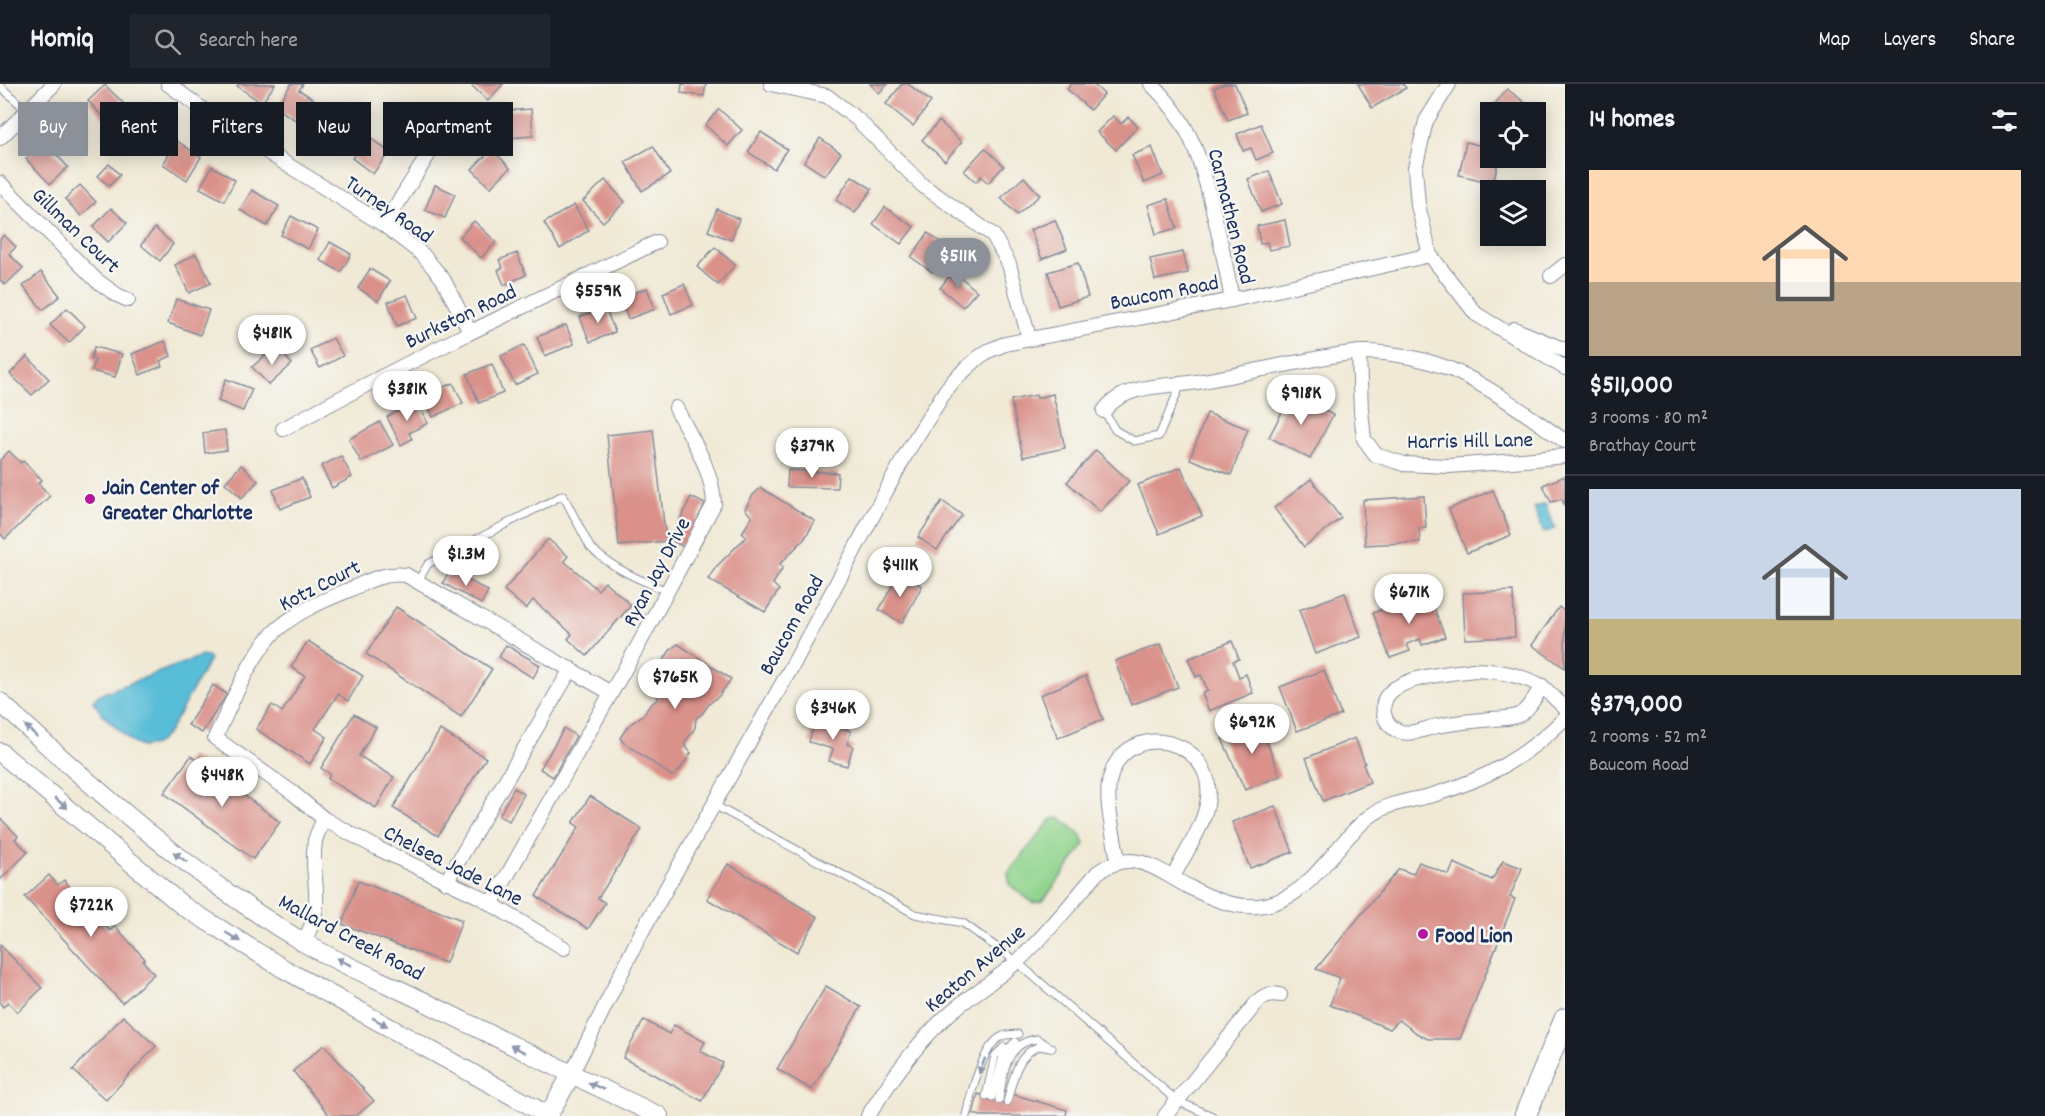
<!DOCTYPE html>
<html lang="en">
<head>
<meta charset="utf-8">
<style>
  :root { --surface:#171b24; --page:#20242c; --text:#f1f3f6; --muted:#9ea1a6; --line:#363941; --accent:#8c9099 }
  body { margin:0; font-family:Dekko,sans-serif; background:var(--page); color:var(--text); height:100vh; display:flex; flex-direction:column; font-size:22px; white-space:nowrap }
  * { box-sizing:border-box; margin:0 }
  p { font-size:20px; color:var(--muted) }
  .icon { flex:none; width:33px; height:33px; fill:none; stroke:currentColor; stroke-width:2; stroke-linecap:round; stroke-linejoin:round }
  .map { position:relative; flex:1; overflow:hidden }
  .panel { display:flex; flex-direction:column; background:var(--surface); width:480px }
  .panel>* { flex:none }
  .guide { position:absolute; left:18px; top:18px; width:570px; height:54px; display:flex; gap:12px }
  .buttons { position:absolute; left:1480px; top:18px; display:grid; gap:12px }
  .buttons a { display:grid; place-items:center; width:66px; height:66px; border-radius:0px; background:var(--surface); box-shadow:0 3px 15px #0003; font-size:30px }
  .price { position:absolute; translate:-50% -51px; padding:0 14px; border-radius:21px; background:#fff; color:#222; font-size:20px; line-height:39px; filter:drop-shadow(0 2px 3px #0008) }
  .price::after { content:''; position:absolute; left:50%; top:36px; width:18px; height:14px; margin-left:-9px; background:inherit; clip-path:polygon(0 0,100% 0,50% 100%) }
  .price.selected { background:var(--accent); color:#fff }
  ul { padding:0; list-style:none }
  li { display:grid; align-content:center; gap:12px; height:318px; padding:0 24px }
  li+li { border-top:2px solid var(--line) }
  li span { display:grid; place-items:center; height:186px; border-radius:0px; color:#555 }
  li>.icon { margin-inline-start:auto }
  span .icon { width:108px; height:108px; fill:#fffc; stroke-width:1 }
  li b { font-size:26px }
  h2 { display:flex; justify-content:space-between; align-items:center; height:72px; padding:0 24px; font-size:26px }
  .chip { padding:0 21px; border-radius:0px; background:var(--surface); box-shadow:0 3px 15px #0003; font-size:21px; line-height:54px }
  .chip.selected { background:var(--accent); color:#fff }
  header { display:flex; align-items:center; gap:36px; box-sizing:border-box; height:84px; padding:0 30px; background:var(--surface); border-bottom:2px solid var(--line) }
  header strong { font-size:28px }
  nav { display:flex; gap:33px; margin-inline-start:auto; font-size:21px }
  .search { width:420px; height:54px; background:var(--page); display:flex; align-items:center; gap:15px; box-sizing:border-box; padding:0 21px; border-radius:0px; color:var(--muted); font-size:22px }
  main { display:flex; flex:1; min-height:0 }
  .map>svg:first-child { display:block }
  .green { fill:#91d48d; stroke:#568276; stroke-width:1.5 }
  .water { fill:#59bdd7; stroke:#3a769a; stroke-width:1.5 }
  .building { fill:#da918a }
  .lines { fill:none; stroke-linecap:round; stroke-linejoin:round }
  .lane-casing { stroke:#868c9a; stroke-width:9 }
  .street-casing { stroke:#868c9a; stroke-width:16 }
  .secondary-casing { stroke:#868c9a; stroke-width:20 }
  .primary-casing { stroke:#868c9a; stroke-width:23 }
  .lane { stroke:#fff; stroke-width:7 }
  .street { stroke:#fff; stroke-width:14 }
  .secondary { stroke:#fff; stroke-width:18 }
  .primary { stroke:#fff; stroke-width:21 }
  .oneway { fill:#8d97ae }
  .poi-dot { fill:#b5179e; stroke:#f6f6f2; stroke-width:2 }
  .labels { text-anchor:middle; stroke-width:5; stroke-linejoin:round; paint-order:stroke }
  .street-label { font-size:22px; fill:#1b2f5e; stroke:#f6f6f2 }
  .poi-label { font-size:22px; font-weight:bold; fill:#1b2f5e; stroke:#f6f6f2; text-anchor:start }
</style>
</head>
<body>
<header>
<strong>Homiq</strong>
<div class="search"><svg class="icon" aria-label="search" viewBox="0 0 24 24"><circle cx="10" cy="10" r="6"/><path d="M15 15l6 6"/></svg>Search here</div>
<nav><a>Map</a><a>Layers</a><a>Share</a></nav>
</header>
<main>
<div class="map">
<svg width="1565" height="1032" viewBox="0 0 1565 1032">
  <rect width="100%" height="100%" fill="#f6f6f2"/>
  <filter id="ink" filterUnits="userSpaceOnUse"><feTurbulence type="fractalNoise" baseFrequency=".0167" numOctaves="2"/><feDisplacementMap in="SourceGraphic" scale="12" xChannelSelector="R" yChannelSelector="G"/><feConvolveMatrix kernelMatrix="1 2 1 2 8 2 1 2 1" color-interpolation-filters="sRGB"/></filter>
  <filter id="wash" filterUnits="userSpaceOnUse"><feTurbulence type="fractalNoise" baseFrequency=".008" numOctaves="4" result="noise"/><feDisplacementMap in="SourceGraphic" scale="24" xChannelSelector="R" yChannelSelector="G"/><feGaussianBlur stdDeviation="1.35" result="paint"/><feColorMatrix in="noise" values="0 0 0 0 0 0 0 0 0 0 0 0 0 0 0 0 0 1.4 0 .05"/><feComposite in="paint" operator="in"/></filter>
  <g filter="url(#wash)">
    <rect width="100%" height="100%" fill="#f0e9d5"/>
    <polygon class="green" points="1061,734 1082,752 1085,760 1043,817 1033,819 1010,801 1008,789 1052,735"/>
    <g class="water">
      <polygon points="1545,420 1555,444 1544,449 1534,424"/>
      <polygon points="204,571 210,575 168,649 155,661 142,663 133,659 102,630 93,617 99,611"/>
    </g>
    <g id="blocks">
      <g class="building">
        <polygon points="239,0 275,0 262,19 237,2"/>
        <polygon points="291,0 303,0 299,6 315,16 300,39 276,24"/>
        <polygon points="470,0 503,0 488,17"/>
        <polygon points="682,0 706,0 704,12 681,9"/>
        <polygon points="870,0 888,0 879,9"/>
        <polygon points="902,0 908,0 931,18 913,42 886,20"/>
        <polygon points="1071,0 1093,0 1104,10 1090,26 1067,5"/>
        <polygon points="1224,0 1235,0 1247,29 1228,36 1214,4"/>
        <polygon points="1358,0 1403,0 1406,4 1372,24"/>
        <polygon points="105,1 124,20 107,37 88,17"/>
        <polygon points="1507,5 1527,20 1520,28 1491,28 1491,33 1487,30"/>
        <polygon points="134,23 156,41 140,61 118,44"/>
        <polygon points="531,25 533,52 507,54 505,27"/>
        <polygon points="719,25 742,46 728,62 705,41"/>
        <polygon points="327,30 350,43 338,65 315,52"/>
        <polygon points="1113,32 1121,40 1128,33 1138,42 1116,66 1097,48"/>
        <polygon points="939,37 962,58 945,77 922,56"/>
        <polygon points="1261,40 1273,69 1256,76 1251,64 1243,67 1237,50"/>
        <polygon points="761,48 787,65 774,85 748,68"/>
        <polygon points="369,53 389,68 373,90 352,74"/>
        <polygon points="820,54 841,69 825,92 804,78"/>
        <polygon points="177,57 201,73 187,96 163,80"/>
        <polygon points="44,58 68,83 50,100 26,75"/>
        <polygon points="1466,58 1491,64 1491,74 1499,74 1493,99 1459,91"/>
        <polygon points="653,62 670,90 642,107 625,78"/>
        <polygon points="1152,63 1163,91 1144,99 1132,71"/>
        <polygon points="985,64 1004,82 988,99 981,92 976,98 964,87"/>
        <polygon points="492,65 510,84 490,104 472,85"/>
        <polygon points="109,80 120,91 109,102 98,92"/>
        <polygon points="212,82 235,96 224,117 200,104"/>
        <polygon points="1269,87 1282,120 1261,128 1248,95"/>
        <polygon points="852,92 872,105 855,129 836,116"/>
        <polygon points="1024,93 1040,111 1017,131 1001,114"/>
        <polygon points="605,96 625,118 603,138 583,117"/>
        <polygon points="80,101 96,118 81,132 65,115"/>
        <polygon points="435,101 455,110 445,134 425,126"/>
        <polygon points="252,106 279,122 267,142 240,126"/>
        <polygon points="1168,115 1177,144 1156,150 1148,121"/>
        <polygon points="574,121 589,146 560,165 544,139"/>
        <polygon points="885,123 914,143 901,160 873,140"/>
        <polygon points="111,124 127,139 108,158 93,143"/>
        <polygon points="717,125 739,135 731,156 708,147"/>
        <polygon points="291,132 318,146 308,165 281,151"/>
        <polygon points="1055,136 1067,165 1042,175 1030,146"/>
        <polygon points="1285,136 1290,162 1269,166 1267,158 1260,160 1257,142"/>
        <polygon points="474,137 496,158 481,174 460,153"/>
        <polygon points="155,144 173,160 160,177 141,161"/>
        <polygon points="928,149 940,158 936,165 944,171 932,188 911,173"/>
        <polygon points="4,151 16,163 9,170 23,184 5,201 0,196 0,155"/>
        <polygon points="330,158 351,170 341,188 320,176"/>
        <polygon points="715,163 735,181 718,201 697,183"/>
        <polygon points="1183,168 1188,189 1155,196 1150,175"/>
        <polygon points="517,169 526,191 504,201 498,186 503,184 499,176"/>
        <polygon points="196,170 211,199 189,209 175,181"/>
        <polygon points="1078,179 1088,213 1058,222 1048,188"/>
        <polygon points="370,185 390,197 378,217 358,204"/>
        <polygon points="953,187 977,207 963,223 940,204"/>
        <polygon points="41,188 60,212 43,226 23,202"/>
        <polygon points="684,200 693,221 671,230 663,209"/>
        <polygon points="647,204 655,225 628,235 620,214"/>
        <polygon points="407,211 417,234 397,242 388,218"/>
        <polygon points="176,215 209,226 200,251 168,239"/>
        <polygon points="605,223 615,248 590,258 580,233"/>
        <polygon points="67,224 85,242 69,259 50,241"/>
        <polygon points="566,241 574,260 545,272 537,253"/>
        <polygon points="333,254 343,272 320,284 310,266"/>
        <polygon points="165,257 171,272 160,277 162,282 140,291 132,270"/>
        <polygon points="524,261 538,290 515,301 501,272"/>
        <polygon points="276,262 292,280 269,301 252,283"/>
        <polygon points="94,263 122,270 115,293 92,287 95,276 91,275"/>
        <polygon points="27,272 49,295 32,311 10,290"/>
        <polygon points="492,280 503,309 479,319 467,290"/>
        <polygon points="226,295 252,305 243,327 218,317"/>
        <polygon points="453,299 463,319 433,333 424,312"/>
        <polygon points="1292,309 1333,331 1310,375 1269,353"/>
        <polygon points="1053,310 1065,364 1023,373 1011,316 1036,311 1037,314"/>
        <polygon points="416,317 428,339 409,349 412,355 401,361 387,333"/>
        <polygon points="1207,329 1248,345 1231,391 1190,375"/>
        <polygon points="380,338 393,361 361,378 349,355"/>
        <polygon points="225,346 227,366 205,369 203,349"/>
        <polygon points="653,346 666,457 619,462 607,351"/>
        <polygon points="1096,366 1129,397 1100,428 1067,398"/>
        <polygon points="9,367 21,379 23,377 42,396 38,399 50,412 5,455 0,449 0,376"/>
        <polygon points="341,372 352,393 332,404 321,382"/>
        <polygon points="241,381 258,397 242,414 225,399"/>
        <polygon points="1181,383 1202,432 1159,450 1138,401"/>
        <polygon points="788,386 838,389 837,404 787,403"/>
        <polygon points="1565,392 1565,423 1562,415 1551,418 1543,401"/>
        <polygon points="302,394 310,413 280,425 273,406"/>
        <polygon points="1311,395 1341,434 1304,463 1274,424"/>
        <polygon points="761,404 815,437 805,454 780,480 783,483 773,500 779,506 765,528 708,495 716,483 746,453 742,449 752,433 745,425 753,411"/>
        <polygon points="1493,406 1511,451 1467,469 1449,425"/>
        <polygon points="1424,412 1426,444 1419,444 1420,458 1365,461 1363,416"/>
        <polygon points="691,413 705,420 684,463 670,456"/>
        <polygon points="942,417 962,431 937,466 918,453"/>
        <polygon points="548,455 568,472 564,477 598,506 605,498 631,521 587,572 568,555 572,550 533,516 526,525 504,506"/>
        <polygon points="450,486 488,507 481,520 443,499"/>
        <polygon points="899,489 922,502 902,539 879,526"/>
        <polygon points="1513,507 1515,553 1465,555 1463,509"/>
        <polygon points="1428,508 1445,553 1422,561 1420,555 1407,560 1410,567 1390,574 1373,529 1391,522 1394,530 1412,523 1409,515"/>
        <polygon points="1345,509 1361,553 1315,570 1299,526"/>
        <polygon points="396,523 492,585 461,633 366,570"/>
        <polygon points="1559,523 1565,528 1565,584 1532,561"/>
        <polygon points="308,557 363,592 348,617 338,610 315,645 327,653 310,680 256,645 272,621 282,628 305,592 291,583"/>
        <polygon points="1232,557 1239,575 1233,577 1239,593 1246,590 1253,609 1209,627 1202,609 1208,607 1201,591 1196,593 1188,575"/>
        <polygon points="678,560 731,595 719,612 709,620 702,630 696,634 695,644 684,660 691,669 679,687 672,692 623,658 620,654 628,642 644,630 650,621 658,615 656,606 668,588 661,580 671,565"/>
        <polygon points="1161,560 1178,603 1131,621 1115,577"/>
        <polygon points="506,561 540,581 533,594 499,573"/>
        <polygon points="1324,586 1341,631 1297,647 1280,603"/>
        <polygon points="1086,592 1103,635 1058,654 1040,611"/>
        <polygon points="213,601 227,610 202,649 188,641"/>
        <polygon points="354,630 376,643 359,672 394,693 376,724 328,695 330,690 321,684"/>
        <polygon points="815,636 851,647 847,660 853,662 847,682 829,677 833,665 809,658"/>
        <polygon points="1266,637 1273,655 1267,658 1280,692 1245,706 1222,655"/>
        <polygon points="564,644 576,652 553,693 540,685"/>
        <polygon points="440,646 486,674 438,752 393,724"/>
        <polygon points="1355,654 1365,679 1363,680 1370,698 1323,717 1306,674"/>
        <polygon points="191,672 280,738 253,775 164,709"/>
        <polygon points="514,704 524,710 509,737 499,732"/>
        <polygon points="590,712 642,745 598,814 605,819 588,845 536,812 579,743 573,739"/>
        <polygon points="1275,722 1293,768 1250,784 1232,738"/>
        <polygon points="0,734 18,752 15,755 28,768 0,796"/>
        <polygon points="1503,777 1522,784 1510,813 1515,815 1460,955 1428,955 1418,950 1399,936 1390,945 1330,921 1340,894 1316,885 1399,785 1413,790 1419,778 1449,791 1454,779 1492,796"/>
        <polygon points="728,780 818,833 797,868 707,815"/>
        <polygon points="49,791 58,801 64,796 110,847 115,842 145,875 143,877 154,890 122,919 25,813"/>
        <polygon points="358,797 462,836 446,879 342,840"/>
        <polygon points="0,861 42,904 18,928 8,918 3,923 0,919"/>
        <polygon points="826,902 861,923 812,1006 777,985"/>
        <polygon points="123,932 156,962 106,1016 73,986"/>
        <polygon points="644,936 669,950 674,941 705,958 700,967 723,979 702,1017 623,974"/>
        <polygon points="324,961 374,1017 356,1032 330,1032 293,987"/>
        <polygon points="978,1010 1009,1019 1012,1010 1067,1026 1066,1032 981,1032 973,1030"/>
      </g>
    </g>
  </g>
  <g filter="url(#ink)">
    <use href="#blocks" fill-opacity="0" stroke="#868c9a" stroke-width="1.5"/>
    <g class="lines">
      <defs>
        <g id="lane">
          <polyline points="0,2 27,27"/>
          <polyline points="1104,327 1115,346 1134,357 1159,352 1181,300"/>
          <path d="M418,497L428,480L563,411L590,463C611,484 640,496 667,507"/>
          <polyline points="714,721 915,830 963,839 1017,878 1177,1017 1212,1032"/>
          <polyline points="986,1012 995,972 1004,963"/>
          <polyline points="992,1013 1004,969 1015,958"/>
          <path d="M999,1016C1003,990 1006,958 1037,955L1052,964"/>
          <path d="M1007,1018C1013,996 1016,971 1039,962L1050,964"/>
          <path d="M966,1032C970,1012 983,959 1003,952C1007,950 1013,951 1018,950"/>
        </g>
        <g id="street">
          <polyline points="168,0 224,41 384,141 423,171 443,195 470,248"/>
          <polyline points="771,0 827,12 857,35 922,101 993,151 1009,180 1029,254"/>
          <path d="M1151,0C1191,38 1202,78 1214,130C1221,159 1227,187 1232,216"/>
          <polyline points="1449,0 1426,37 1415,84 1418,121 1430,171 1476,230 1565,284"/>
          <polyline points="0,54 54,0"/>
          <polyline points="0,99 96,196 117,211 128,216"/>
          <polyline points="384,141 442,49"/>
          <polyline points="1551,192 1565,181"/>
          <polyline points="1514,245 1565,266"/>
          <polyline points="1359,268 1361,327 1364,355 1376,371 1404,380 1448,382 1492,379 1565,372"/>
          <path d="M1104,327C1124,299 1167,303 1197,298C1232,292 1266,284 1300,278C1321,274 1342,269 1364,268C1393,268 1431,276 1457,288C1495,306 1530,333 1565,357"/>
          <path d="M283,345C406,278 532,218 657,158"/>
          <path d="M1474,586C1500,587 1518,590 1542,602C1535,612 1530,625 1519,631C1511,635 1501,634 1492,635C1474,637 1455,638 1437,642C1426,644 1413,651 1401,648C1392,645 1385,638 1384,629C1376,592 1450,590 1474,586Z"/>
          <polyline points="1542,602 1565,624"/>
          <path d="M1118,778C1115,753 1103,714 1111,691C1128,635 1215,654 1208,714C1205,741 1185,769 1173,793"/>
          <polyline points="446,798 571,585"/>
          <path d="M491,820L639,560L714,420C713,386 691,354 676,324"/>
          <path d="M303,858C328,819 309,796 315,757C317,749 321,742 324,735"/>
          <path d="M564,864L478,812L377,764L324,735L293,709L215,654C231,621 252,566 280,543C300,526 325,516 349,506C368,497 384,488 406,491L611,609"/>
          <polyline points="571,991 641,849 795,577 907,368 946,306 955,295 978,274 988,267 1005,260 1232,216 1430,171"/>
          <path d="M868,1032C891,995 917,958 950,929C972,910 997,895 1019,876C1048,849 1072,818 1098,788C1134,763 1157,786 1189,803C1211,814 1233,824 1258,822C1311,817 1331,762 1369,733C1388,718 1410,717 1433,711C1486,695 1525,674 1565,634"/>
          <path d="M1165,1032L1258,917C1265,911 1270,909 1280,911"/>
        </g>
        <g id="secondary">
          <path d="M0,618C94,705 191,791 301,857C338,879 380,896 419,915C499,955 579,994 659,1032"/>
          <polyline points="0,668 183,822 284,885 549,1032"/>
          <polyline points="548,1032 571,991"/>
        </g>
        <polyline id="primary" points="1525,1032 1565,935"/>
      </defs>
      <use href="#lane" class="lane-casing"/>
      <use href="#street" class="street-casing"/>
      <use href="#secondary" class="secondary-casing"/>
      <use href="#primary" class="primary-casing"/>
      <use href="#lane" class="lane"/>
      <use href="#street" class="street"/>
      <use href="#secondary" class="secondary"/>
      <use href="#primary" class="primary"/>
    </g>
    <defs><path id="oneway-solid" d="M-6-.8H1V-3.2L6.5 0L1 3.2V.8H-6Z" transform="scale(1.5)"/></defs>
    <g class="oneway">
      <use href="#oneway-solid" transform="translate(31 647) rotate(-137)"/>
      <use href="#oneway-solid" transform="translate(61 719) rotate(40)"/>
      <use href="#oneway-solid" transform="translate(180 773) rotate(-143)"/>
      <use href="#oneway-solid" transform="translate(233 853) rotate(32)"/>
      <use href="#oneway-solid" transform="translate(344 878) rotate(-154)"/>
      <use href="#oneway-solid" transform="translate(380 938) rotate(29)"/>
      <use href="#oneway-solid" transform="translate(518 965) rotate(-154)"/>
      <use href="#oneway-solid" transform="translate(982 982) rotate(111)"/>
      <use href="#oneway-solid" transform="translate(596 1002) rotate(-155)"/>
    </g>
  </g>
  <g class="poi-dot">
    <circle cx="90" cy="415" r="6"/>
    <circle cx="1423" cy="850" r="6"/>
  </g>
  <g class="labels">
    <g class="street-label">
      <text transform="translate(390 124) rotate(35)" y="8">Turney Road</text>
      <text transform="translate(1233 132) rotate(76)" y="8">Carmathen Road</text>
      <text transform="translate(77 145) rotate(44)" y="8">Gillman Court</text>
      <text transform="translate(1164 207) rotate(-11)" y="8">Baucom Road</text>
      <text transform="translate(460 231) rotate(-26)" y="8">Burkston Road</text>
      <text transform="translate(1470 355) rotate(-1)" y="8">Harris Hill Lane</text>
      <text transform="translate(655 487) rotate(-62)" y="8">Ryan Jay Drive</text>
      <text transform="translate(319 500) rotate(-27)" y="8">Kotz Court</text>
      <text transform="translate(790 540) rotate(-61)" y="8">Baucom Road</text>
      <text transform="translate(454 780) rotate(27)" y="8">Chelsea Jade Lane</text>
      <text transform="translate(352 852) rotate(28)" y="8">Mallard Creek Road</text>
      <text transform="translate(974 883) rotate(-40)" y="8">Keaton Avenue</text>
    </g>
    <g class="poi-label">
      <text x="102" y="410">Jain Center of<tspan x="102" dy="25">Greater Charlotte</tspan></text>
      <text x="1435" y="858">Food Lion</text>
    </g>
  </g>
</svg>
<div class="buttons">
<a><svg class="icon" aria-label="locate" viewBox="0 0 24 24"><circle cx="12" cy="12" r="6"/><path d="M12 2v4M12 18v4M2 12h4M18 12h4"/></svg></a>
<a><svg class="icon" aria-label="layers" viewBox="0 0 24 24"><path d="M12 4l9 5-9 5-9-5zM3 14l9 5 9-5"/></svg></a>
</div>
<b class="price selected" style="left:958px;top:205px">$511K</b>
<b class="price" style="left:598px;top:240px">$559K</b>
<b class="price" style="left:272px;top:282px">$481K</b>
<b class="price" style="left:407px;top:338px">$381K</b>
<b class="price" style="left:1301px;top:342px">$918K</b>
<b class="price" style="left:812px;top:395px">$379K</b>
<b class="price" style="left:466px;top:503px">$1.3M</b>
<b class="price" style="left:900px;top:514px">$411K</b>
<b class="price" style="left:1409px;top:541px">$671K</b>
<b class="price" style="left:675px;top:626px">$765K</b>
<b class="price" style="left:833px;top:657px">$346K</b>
<b class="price" style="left:1252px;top:671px">$692K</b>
<b class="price" style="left:222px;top:724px">$448K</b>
<b class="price" style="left:91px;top:854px">$722K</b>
<div class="guide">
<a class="chip selected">Buy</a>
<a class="chip">Rent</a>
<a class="chip">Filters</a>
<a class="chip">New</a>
<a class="chip">Apartment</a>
</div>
</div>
<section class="panel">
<h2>14 homes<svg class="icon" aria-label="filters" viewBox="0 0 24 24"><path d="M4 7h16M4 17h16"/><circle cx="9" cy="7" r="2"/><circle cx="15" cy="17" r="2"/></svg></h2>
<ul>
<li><span style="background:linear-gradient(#ffd9b3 60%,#b9a48a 0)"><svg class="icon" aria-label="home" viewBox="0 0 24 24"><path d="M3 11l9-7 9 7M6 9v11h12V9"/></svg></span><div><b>$511,000</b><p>3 rooms · 80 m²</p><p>Brathay Court</p></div></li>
<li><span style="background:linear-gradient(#c9d6e8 70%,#c2b280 0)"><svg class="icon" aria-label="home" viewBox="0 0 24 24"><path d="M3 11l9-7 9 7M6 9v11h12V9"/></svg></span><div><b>$379,000</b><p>2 rooms · 52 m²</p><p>Baucom Road</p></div></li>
</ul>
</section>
</main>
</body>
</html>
